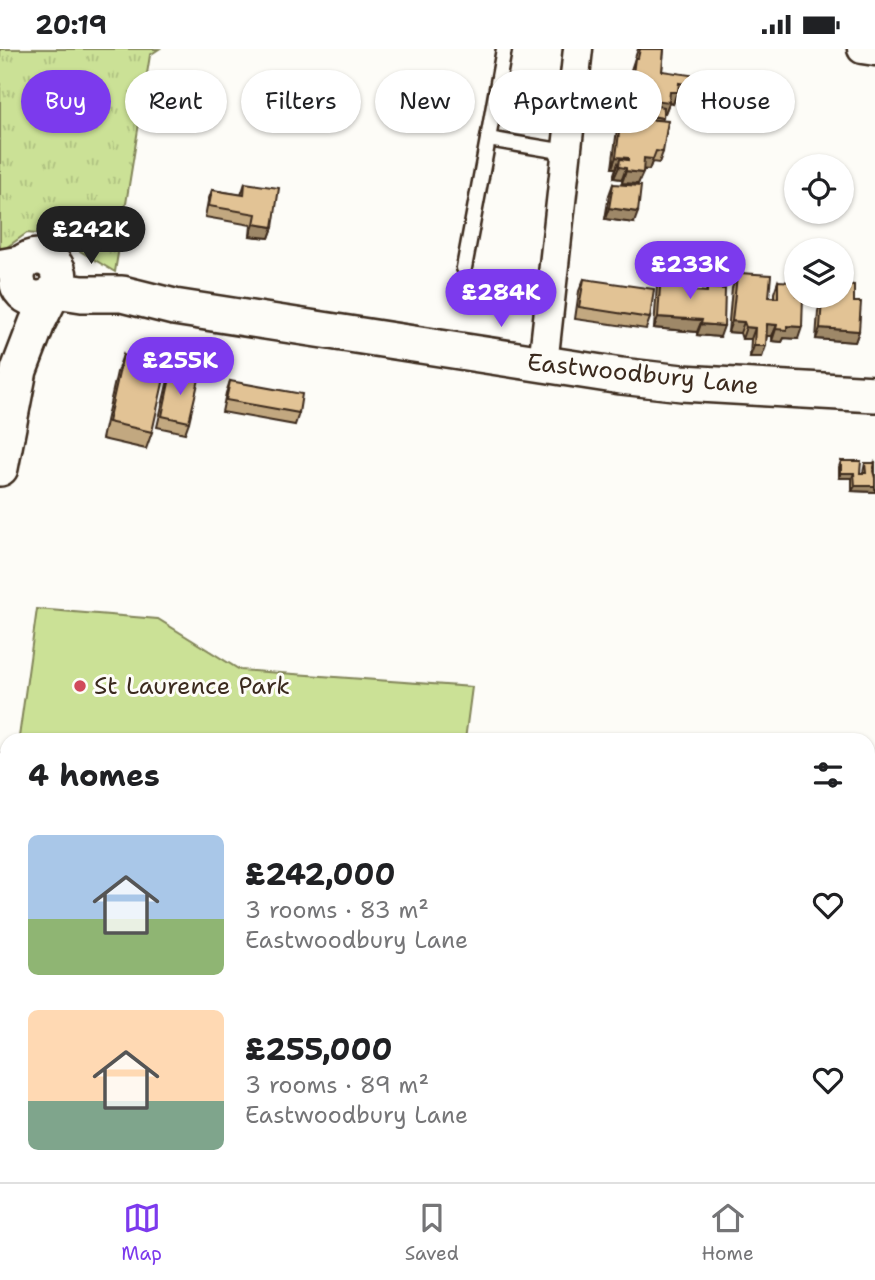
<!DOCTYPE html>
<html lang="en">
<head>
<meta charset="utf-8">
<style>
  :root { --surface:#fff; --page:#f6f6f6; --text:#202124; --muted:#757577; --line:#e0e0e0; --accent:#7c3aed }
  body { margin:0; font-family:"Shantell Sans",sans-serif; background:var(--page); color:var(--text); height:100vh; display:flex; flex-direction:column; font-size:26px; white-space:nowrap }
  * { box-sizing:border-box; margin:0 }
  p { font-size:23px; color:var(--muted) }
  .icon { flex:none; width:38px; height:38px; fill:none; stroke:currentColor; stroke-width:2; stroke-linecap:round; stroke-linejoin:round }
  .map { position:relative; flex:1; overflow:hidden }
  .side { position:absolute; left:0px; top:684px; width:875px; height:450px; display:flex; flex-direction:column; background:var(--surface); border-radius:21px 21px 0 0; box-shadow:0 2px 5px #0004 }
  .side>* { flex:none }
  .top-card { position:absolute; left:21px; top:21px; width:833px; height:63px; display:flex; gap:14px }
  .controls { position:absolute; left:784px; top:105px; display:grid; gap:14px }
  .controls a { display:grid; place-items:center; width:70px; height:70px; border-radius:50%; background:var(--surface); box-shadow:0 2px 5px #0004; font-size:35px }
  .price { position:absolute; translate:-50% -60px; padding:0 16px; border-radius:24px; background:var(--accent); color:#fff; font-size:23px; line-height:46px; filter:drop-shadow(0 2px 4px #0008) }
  .price::after { content:''; position:absolute; left:50%; top:42px; width:21px; height:16px; margin-left:-10px; background:inherit; clip-path:polygon(0 0,100% 0,50% 100%) }
  .price.current { background:#222; color:#fff }
  ul { padding:0; list-style:none }
  li { display:flex; align-items:center; gap:21px; height:175px; padding:0 28px }
  li span { display:grid; place-items:center; flex:none; width:196px; height:140px; border-radius:10px; color:#555 }
  li>.icon { margin-inline-start:auto }
  span .icon { width:84px; height:84px; fill:#fffc; stroke-width:1 }
  li b { font-size:30px }
  h2 { display:flex; justify-content:space-between; align-items:center; height:84px; padding:0 28px; font-size:30px }
  .tag { padding:0 24px; border-radius:32px; background:var(--surface); box-shadow:0 2px 5px #0004; font-size:24px; line-height:63px }
  .tag.current { background:var(--accent); color:#fff }
  .status { display:flex; justify-content:space-between; align-items:center; height:49px; padding:0 35px; background:var(--surface); direction:ltr }
  .status svg { height:19px; fill:currentColor }
  .tab-bar { display:flex; justify-content:space-around; align-items:center; height:98px; border-top:2px solid var(--line); background:var(--surface); font-size:19px; color:var(--muted) }
  .tab-bar a { display:grid; justify-items:center; gap:4px }
  .tab-bar .current { color:var(--accent) }
  .map>svg:first-child { display:block }
  .grass { fill:url(#grass-tufts); stroke:#83865a; stroke-width:2 }
  .green { fill:#cbe196; stroke:#83865a; stroke-width:2 }
  .lines { fill:none; stroke-linecap:round; stroke-linejoin:round }
  .service-casing { stroke:#3b2a1e; stroke-width:19 }
  .minor-casing { stroke:#3b2a1e; stroke-width:33 }
  .tertiary-casing { stroke:#3b2a1e; stroke-width:40 }
  .service { stroke:#fdfcf7; stroke-width:14 }
  .minor { stroke:#fdfcf7; stroke-width:28 }
  .tertiary { stroke:#fdfcf7; stroke-width:35 }
  .wall { fill:#c2a880; stroke:#3b2a1e; stroke-width:2 }
  .shaded-wall { fill:#9e8868; stroke:#3b2a1e; stroke-width:2 }
  .building { fill:#e2c395; stroke:#3b2a1e; stroke-width:2 }
  .poi-dot { fill:#d1495b; stroke:#fdfcf7; stroke-width:2.5 }
  .labels { text-anchor:middle; stroke-width:6; stroke-linejoin:round; paint-order:stroke }
  .street-label { font-size:24px; fill:#3b2a1e; stroke:#fdfcf7 }
  .poi-label { font-size:24px; fill:#3b2a1e; stroke:#fdfcf7; text-anchor:start }
</style>
</head>
<body>
<div class="status"><b>20:19</b><svg viewBox="0 0 49 12"><path d="M0 12V9h3v3zM5 12V6h3v6zM10 12V3h3v9zM15 12V0h3v12zM26 1h20v11H26zM47 4h2v5h-2z"/></svg></div>
<div class="map">
<svg width="875" height="1133" viewBox="0 0 875 1133">
  <defs>
    <pattern id="grass-tufts" width="24" height="20" patternUnits="userSpaceOnUse" patternTransform="scale(1.75)"><rect width="24" height="20" fill="#cbe196"/><path d="M3 7l-1-3M5 7V3M7 7l1-3M15 17l-1-3M17 17v-4M19 17l1-3" fill="none" stroke="#afc181"/></pattern>
  </defs>
  <rect width="100%" height="100%" fill="#fdfcf7"/>
  <filter id="ink" filterUnits="userSpaceOnUse"><feTurbulence type="fractalNoise" baseFrequency=".0143" numOctaves="2"/><feDisplacementMap in="SourceGraphic" scale="14" xChannelSelector="R" yChannelSelector="G"/><feConvolveMatrix kernelMatrix="1 2 1 2 8 2 1 2 1" color-interpolation-filters="sRGB"/></filter>
  <g filter="url(#ink)">
    <polygon class="grass" points="0,0 159,0 150,6 115,223 55,187 27,184 0,203"/>
    <g class="green">
      <polygon points="37,560 158,570 240,621 472,638 465,691 41,691 19,688"/>
      <polygon points="7,801 7,1127 168,1127 116,1129 84,1133 0,1133 0,808"/>
    </g>
    <g class="lines">
      <defs>
        <g id="service">
          <polyline points="504,0 488,90 566,103"/>
          <polyline points="464,219 488,90"/>
        </g>
        <g id="minor">
          <polyline points="862,0 875,2"/>
          <polyline points="0,215 28,210"/>
          <polyline points="543,315 578,0"/>
        </g>
        <g id="tertiary">
          <circle cx="38" cy="229" r="21"/>
          <polyline points="56,241 82,245 122,245 174,258 621,327 682,334 875,345"/>
          <polyline points="0,419 19,321 37,274 51,246"/>
          <path d="M0,723C7,737 5,753 0,767"/>
        </g>
      </defs>
      <use href="#service" class="service-casing"/>
      <use href="#minor" class="minor-casing"/>
      <use href="#tertiary" class="tertiary-casing"/>
      <use href="#service" class="service"/>
      <use href="#minor" class="minor"/>
      <use href="#tertiary" class="tertiary"/>
    </g>
    <g class="wall">
      <polygon points="638,0 664,0 662,22 703,38 699,49 676,46 673,55 669,54 665,64 663,64 662,72 663,103 659,114 652,113 649,121 643,121 638,135 622,134 622,130 614,129 614,125 616,119 612,119 617,80 621,68 623,68 625,64 628,64 629,60 626,59 631,21"/>
      <polygon points="245,134 273,178 269,189 250,187 251,176 205,168 208,152 212,141 241,146"/>
      <polygon points="613,135 634,174 605,170 609,146"/>
      <polygon points="661,224 693,242 706,243 707,239 720,288 697,286 697,283 654,279 657,236"/>
      <polygon points="737,227 769,248 774,248 774,244 778,232 798,290 784,289 782,293 772,292 772,287 767,287 762,308 750,308 751,290 742,290 740,284 728,283 732,239"/>
      <polygon points="584,230 650,269 646,280 575,270 579,242"/>
      <polygon points="832,247 842,247 854,253 859,282 855,293 816,290 818,262 822,251 831,252"/>
      <polygon points="123,306 152,383 146,400 102,390 117,323"/>
      <polygon points="171,324 189,373 185,384 157,378 167,335"/>
      <polygon points="230,332 299,364 295,376 222,363 226,344"/>
      <polygon points="841,412 860,424 863,424 865,414 874,414 875,412 875,443 852,442 852,429 839,429 839,418"/>
    </g>
    <g class="shaded-wall">
      <polygon points="679,34 703,38 699,49 676,46 673,55 669,54 665,64 630,60 631,54 629,60 626,59 630,48 670,43"/>
      <polygon points="651,67 663,69 660,75 649,73"/>
      <polygon points="616,108 628,109 625,118 626,119 622,130 614,129 619,118 618,114 616,119 612,119"/>
      <polygon points="644,109 653,110 649,121 640,120"/>
      <polygon points="626,122 643,124 638,135 622,134"/>
      <polygon points="609,159 638,163 634,174 605,170"/>
      <polygon points="254,175 273,178 269,189 250,187"/>
      <polygon points="658,268 702,271 697,283 654,279"/>
      <polygon points="732,272 744,273 740,284 728,283"/>
      <polygon points="701,275 724,277 720,288 697,286"/>
      <polygon points="767,275 777,276 772,287 763,287"/>
      <polygon points="787,277 802,278 798,290 784,289 782,293 772,292 776,280"/>
      <polygon points="746,278 755,279 751,290 742,290"/>
      <polygon points="820,279 859,282 855,293 816,290"/>
      <polygon points="754,297 766,297 762,308 750,308"/>
      <polygon points="841,424 854,424 852,429 839,429"/>
      <polygon points="875,433 875,443 852,442 855,437"/>
    </g>
    <g class="building">
      <polygon points="640,0 664,0 662,22 704,28 703,38 679,34 678,43 670,43 669,53 630,48 635,9 638,9"/>
      <polygon points="631,54 664,58 663,69 651,67 650,71 624,69 625,64 630,64"/>
      <polygon points="621,68 668,72 663,103 656,102 653,110 644,109 643,124 626,122 626,119 619,118 620,110 628,111 628,109 616,108"/>
      <polygon points="245,134 279,139 273,178 254,175 256,165 209,157 212,141 244,146"/>
      <polygon points="613,135 641,137 638,163 609,159"/>
      <polygon points="661,224 694,227 693,242 707,243 707,239 725,240 724,277 701,275 702,271 658,268"/>
      <polygon points="740,224 771,226 769,248 778,249 778,232 796,233 796,247 803,247 802,278 787,277 787,281 776,280 777,276 767,275 766,297 754,297 755,279 746,278 744,273 732,272 737,227"/>
      <polygon points="584,230 654,240 650,269 579,258"/>
      <polygon points="842,235 854,236 854,253 861,253 859,282 820,279 822,251 835,252 835,247 842,247"/>
      <polygon points="123,306 167,316 152,383 108,373"/>
      <polygon points="171,324 199,330 189,373 162,367"/>
      <polygon points="230,332 302,345 299,364 226,351"/>
      <polygon points="841,412 861,412 860,424 866,424 865,414 875,414 873,422 875,429 875,437 855,437 854,424 841,424"/>
    </g>
  </g>
  <circle class="poi-dot" cx="80" cy="637" r="7"/>
  <g class="labels">
    <g class="street-label">
      <text transform="translate(643 325) rotate(6)" y="8">Eastwoodbury Lane</text>
    </g>
    <g class="poi-label">
      <text x="94" y="645">St Laurence Park</text>
    </g>
  </g>
</svg>
<div class="controls">
<a><svg class="icon" aria-label="locate" viewBox="0 0 24 24"><circle cx="12" cy="12" r="6"/><path d="M12 2v4M12 18v4M2 12h4M18 12h4"/></svg></a>
<a><svg class="icon" aria-label="layers" viewBox="0 0 24 24"><path d="M12 4l9 5-9 5-9-5zM3 14l9 5 9-5"/></svg></a>
</div>
<b class="price current" style="left:91px;top:217px">£242K</b>
<b class="price" style="left:690px;top:252px">£233K</b>
<b class="price" style="left:501px;top:280px">£284K</b>
<b class="price" style="left:180px;top:348px">£255K</b>
<div class="top-card">
<a class="tag current">Buy</a>
<a class="tag">Rent</a>
<a class="tag">Filters</a>
<a class="tag">New</a>
<a class="tag">Apartment</a>
<a class="tag">House</a>
</div>
<section class="side">
<h2>4 homes<svg class="icon" aria-label="filters" viewBox="0 0 24 24"><path d="M4 7h16M4 17h16"/><circle cx="9" cy="7" r="2"/><circle cx="15" cy="17" r="2"/></svg></h2>
<ul>
<li><span style="background:linear-gradient(#a9c7e8 60%,#8fb573 0)"><svg class="icon" aria-label="home" viewBox="0 0 24 24"><path d="M3 11l9-7 9 7M6 9v11h12V9"/></svg></span><div><b>£242,000</b><p>3 rooms · 83 m²</p><p>Eastwoodbury Lane</p></div><svg class="icon" aria-label="heart" viewBox="0 0 24 24"><path d="M12 20l-8-8c-3-5 5-10 8-4 3-6 11-1 8 4z"/></svg></li>
<li><span style="background:linear-gradient(#ffd9b3 65%,#7fa58c 0)"><svg class="icon" aria-label="home" viewBox="0 0 24 24"><path d="M3 11l9-7 9 7M6 9v11h12V9"/></svg></span><div><b>£255,000</b><p>3 rooms · 89 m²</p><p>Eastwoodbury Lane</p></div><svg class="icon" aria-label="heart" viewBox="0 0 24 24"><path d="M12 20l-8-8c-3-5 5-10 8-4 3-6 11-1 8 4z"/></svg></li>
</ul>
</section>
</div>
<nav class="tab-bar">
<a class="current"><svg class="icon" aria-label="map" viewBox="0 0 24 24"><path d="M3 6l6-2 6 2 6-2v14l-6 2-6-2-6 2zM9 4v14M15 6v14"/></svg>Map</a>
<a><svg class="icon" aria-label="saved" viewBox="0 0 24 24"><path d="M7 4h10v16l-5-4-5 4z"/></svg>Saved</a>
<a><svg class="icon" aria-label="home" viewBox="0 0 24 24"><path d="M3 11l9-7 9 7M6 9v11h12V9"/></svg>Home</a>
</nav>
</body>
</html>
